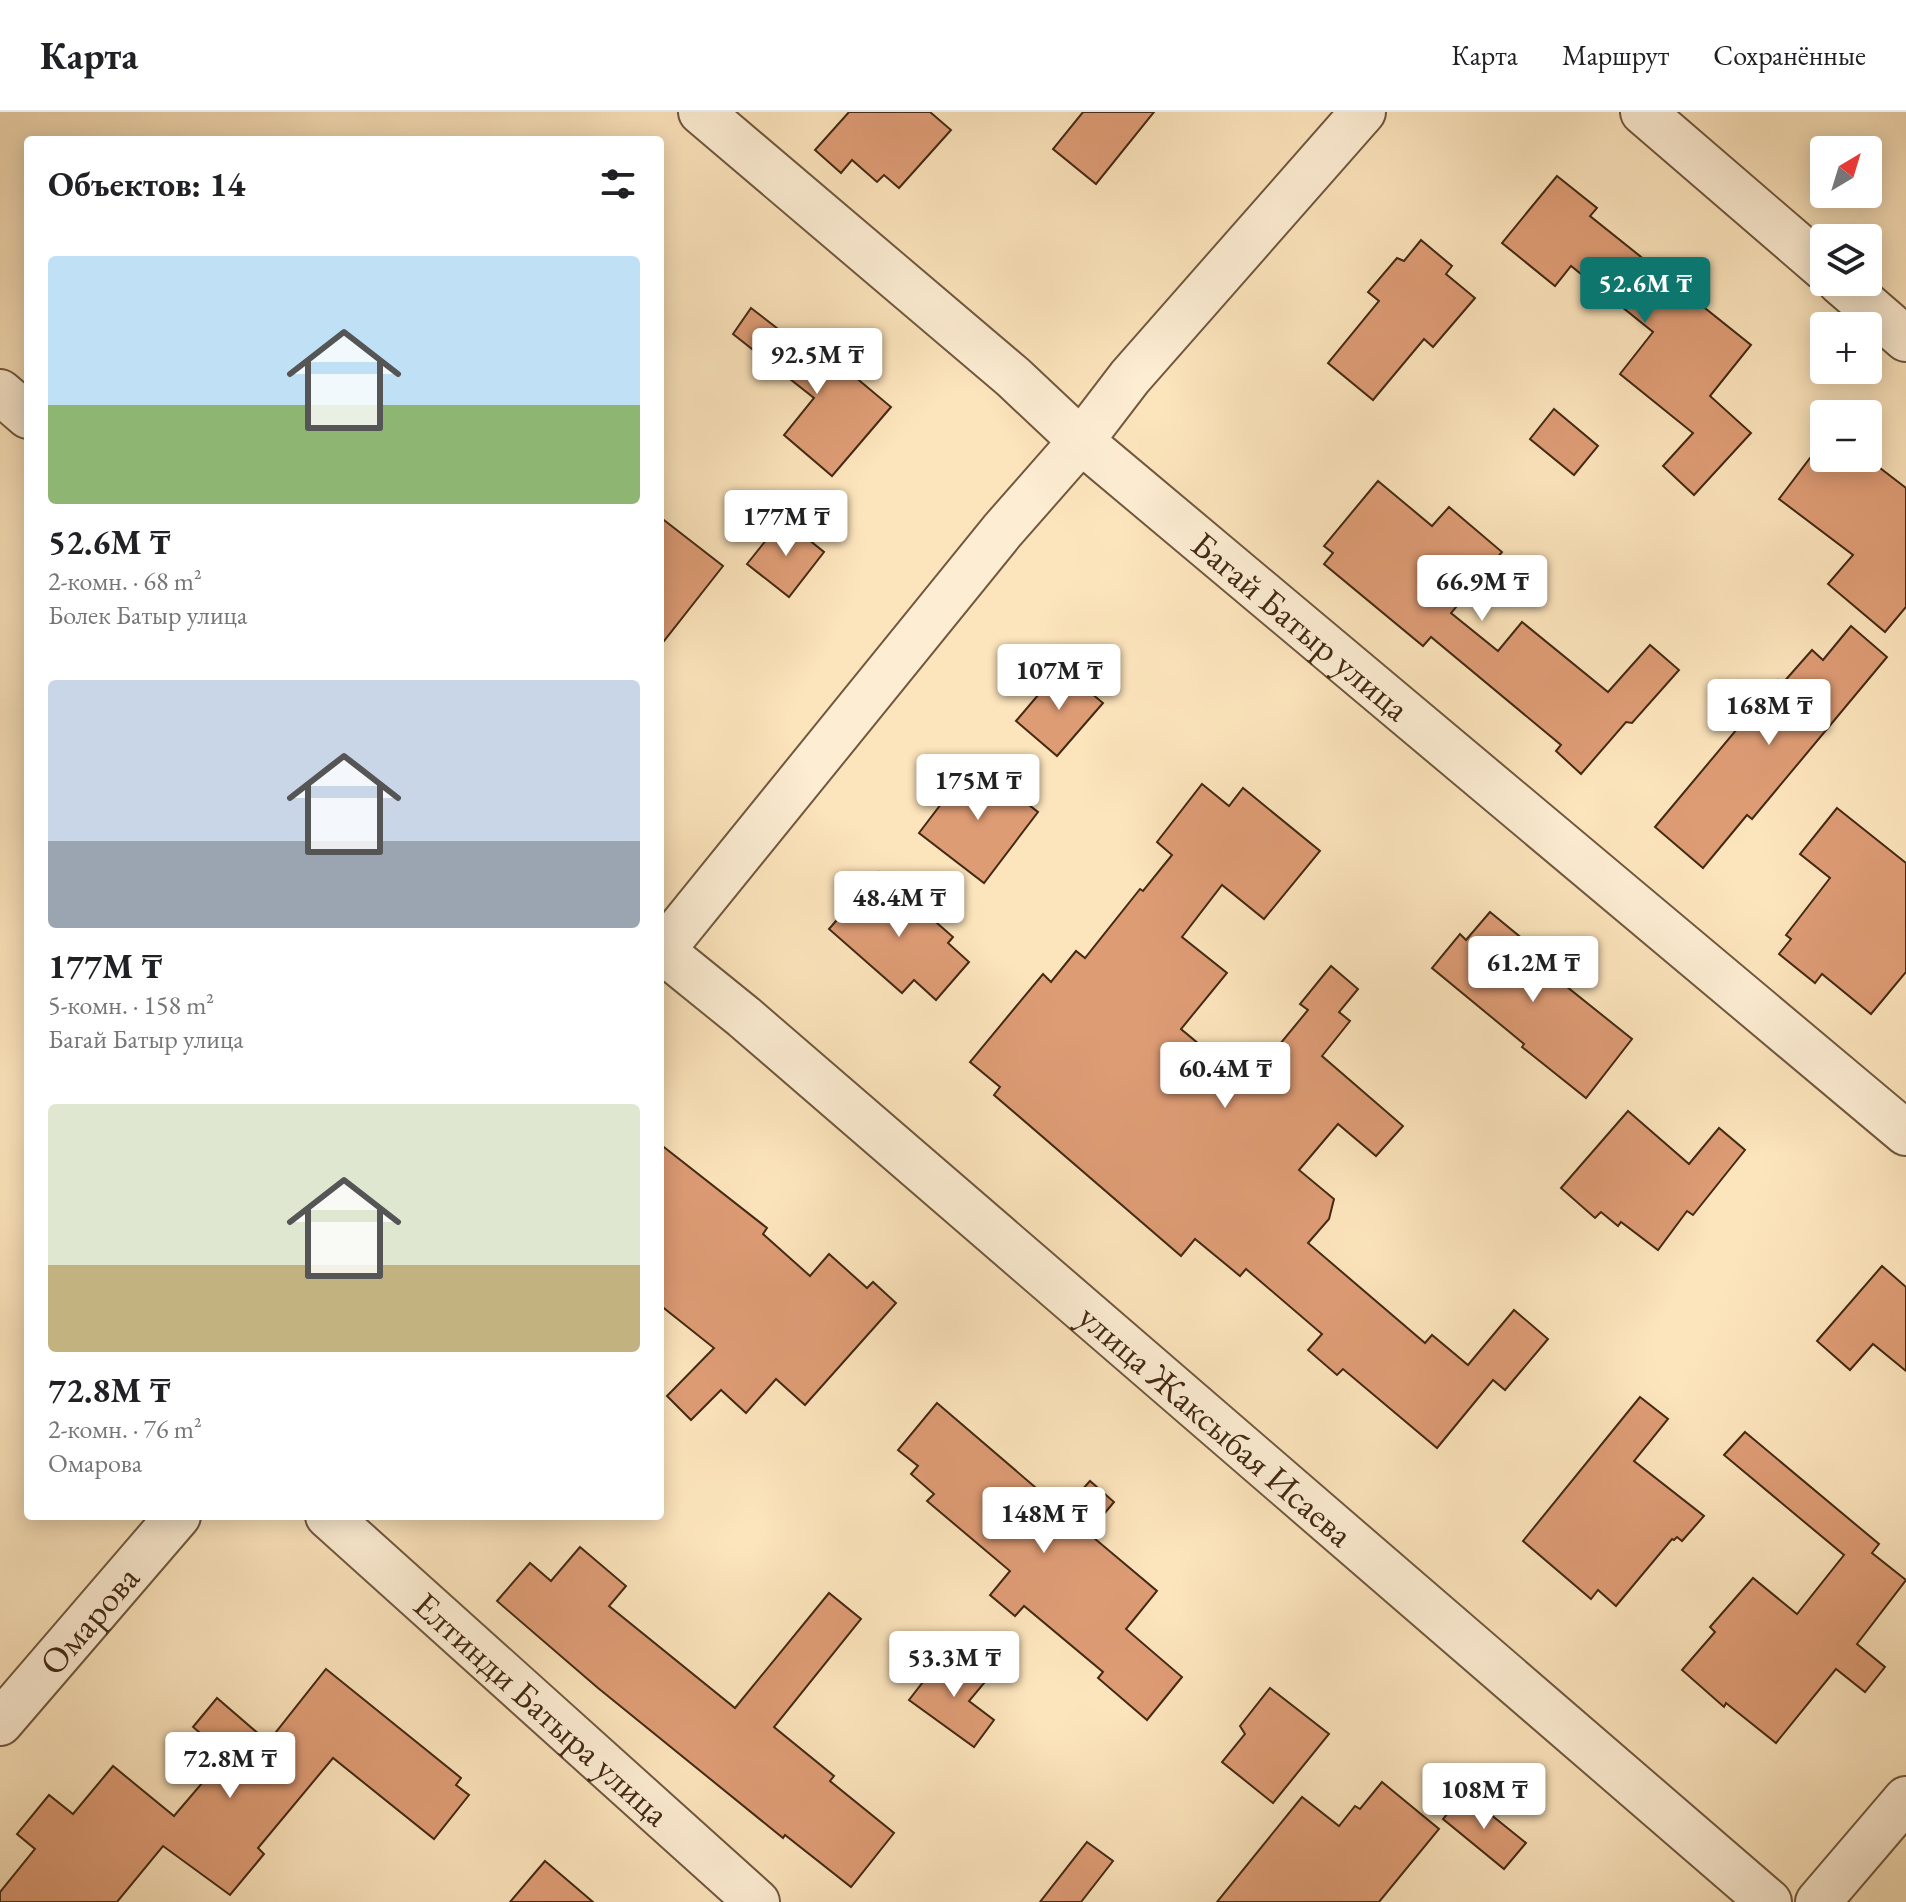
<!DOCTYPE html>
<html lang="ru">
<head>
<meta charset="utf-8">
<style>
  :root { --surface:#fff; --page:#f2f2f2; --text:#202124; --muted:#757577; --line:#e0e0e0; --accent:#0f766e }
  body { margin:0; font-family:"EB Garamond",serif; background:var(--page); color:var(--text); height:100vh; display:flex; flex-direction:column; font-size:30px; white-space:nowrap }
  * { box-sizing:border-box; margin:0 }
  p { font-size:26px; color:var(--muted) }
  .icon { flex:none; width:44px; height:44px; fill:none; stroke:currentColor; stroke-width:2; stroke-linecap:round; stroke-linejoin:round }
  .map { position:relative; flex:1; overflow:hidden }
  .panel { position:absolute; left:24px; top:24px; width:640px; height:1384px; display:flex; flex-direction:column; background:var(--surface); border-radius:8px; box-shadow:0 4px 20px #0003 }
  .panel>* { flex:none }
  .needle { width:52px; rotate:38deg }
  .buttons { position:absolute; left:1810px; top:24px; display:grid; gap:16px }
  .buttons a { display:grid; place-items:center; width:72px; height:72px; border-radius:8px; background:var(--surface); box-shadow:0 4px 20px #0003; font-size:40px }
  .price { position:absolute; translate:-50% -68px; padding:0 18px; border-radius:8px; background:#fff; color:#222; font-size:26px; line-height:52px; filter:drop-shadow(0 2px 4px #0008) }
  .price::after { content:''; position:absolute; left:50%; top:48px; width:24px; height:18px; margin-left:-12px; background:inherit; clip-path:polygon(0 0,100% 0,50% 100%) }
  .price.active { background:var(--accent); color:#fff }
  ul { padding:0; list-style:none }
  li { display:grid; align-content:center; gap:16px; height:424px; padding:0 24px }
  li span { display:grid; place-items:center; height:248px; border-radius:8px; color:#555 }
  li>.icon { margin-inline-start:auto }
  span .icon { width:144px; height:144px; fill:#fffc; stroke-width:1 }
  li b { font-size:34px }
  h2 { display:flex; justify-content:space-between; align-items:center; height:96px; padding:0 24px; font-size:34px }
  header { display:flex; align-items:center; gap:48px; box-sizing:border-box; height:112px; padding:0 40px; background:var(--surface); border-bottom:2px solid var(--line) }
  header strong { font-size:38px }
  nav { display:flex; gap:44px; margin-inline-start:auto; font-size:28px }
  .map>svg:first-child { display:block }
  .building { fill:#de9c75; stroke:#432a14; stroke-width:2 }
  .lines { fill:none; stroke-linecap:round; stroke-linejoin:round }
  .minor-casing { stroke:#71583e; stroke-width:48 }
  .minor { stroke:#fdedd3; stroke-width:44 }
  .labels { text-anchor:middle; stroke-width:6; stroke-linejoin:round; paint-order:stroke }
  .street-label { font-size:36px; fill:#432a14; stroke:#fdedd3 }
</style>
</head>
<body>
<header>
<strong>Карта</strong>
<nav><a>Карта</a><a>Маршрут</a><a>Сохранённые</a></nav>
</header>
<div class="map">
<svg width="1906" height="1790" viewBox="0 0 1906 1790">
  <rect width="100%" height="100%" fill="#fce4bc"/>
  <filter id="stains"><feTurbulence type="fractalNoise" baseFrequency=".0025" numOctaves="4"/><feColorMatrix values="0 0 0 0 .2 0 0 0 0 .09 0 0 0 0 .02 0 0 0 .5 -.17"/></filter>
  <radialGradient id="worn" r=".72"><stop offset=".6" stop-color="#630" stop-opacity="0"/><stop offset="1" stop-color="#630" stop-opacity=".3"/></radialGradient>
  <g class="building">
    <polygon points="849,0 930,0 951,18 899,76 884,63 877,70 852,48 841,61 815,38"/>
    <polygon points="1083,0 1154,0 1096,72 1053,37"/>
    <polygon points="1557,64 1597,96 1590,104 1751,233 1710,284 1751,321 1694,383 1663,354 1693,321 1620,262 1653,220 1571,154 1555,174 1502,131"/>
    <polygon points="1421,128 1452,154 1446,162 1475,186 1433,235 1424,227 1373,288 1328,251 1379,189 1368,180 1397,146 1404,149"/>
    <polygon points="751,196 836,262 842,254 891,295 832,364 784,323 814,286 733,222"/>
    <polygon points="1554,297 1598,334 1574,363 1530,327"/>
    <polygon points="1810,346 1867,346 1906,376 1906,495 1885,520 1828,472 1853,443 1779,387"/>
    <polygon points="1378,369 1432,414 1449,395 1502,440 1451,501 1498,539 1522,510 1608,580 1650,533 1679,558 1632,611 1626,610 1581,662 1556,639 1561,633 1431,525 1423,534 1324,452 1333,441 1324,434"/>
    <polygon points="660,405 723,454 660,534"/>
    <polygon points="783,407 824,440 789,485 747,452"/>
    <polygon points="1851,514 1887,545 1752,707 1747,703 1703,756 1655,715 1778,568 1782,572 1812,538 1823,548"/>
    <polygon points="1061,556 1103,591 1057,644 1016,609"/>
    <polygon points="973,650 1038,700 984,771 919,721"/>
    <polygon points="1202,672 1229,694 1243,676 1320,739 1264,807 1222,773 1182,825 1227,861 1181,917 1247,972 1308,898 1300,892 1331,854 1358,877 1339,900 1350,909 1322,944 1403,1014 1376,1044 1338,1012 1299,1058 1334,1087 1329,1107 1308,1131 1425,1231 1432,1223 1468,1253 1514,1198 1548,1227 1505,1278 1493,1268 1437,1336 1343,1257 1337,1263 1308,1238 1322,1222 1246,1157 1240,1164 1195,1127 1181,1144 994,983 1000,975 970,950 1043,862 1051,870 1076,839 1085,846 1140,777 1143,779 1172,743 1157,730"/>
    <polygon points="1837,696 1906,751 1906,860 1871,902 1822,862 1815,871 1779,842 1791,827 1786,823 1830,766 1800,742"/>
    <polygon points="879,760 953,825 948,831 969,850 936,888 914,868 902,881 829,817"/>
    <polygon points="1490,800 1552,851 1546,858 1632,927 1586,986 1522,935 1524,932 1432,856 1460,822 1466,828"/>
    <polygon points="1628,999 1689,1052 1719,1016 1745,1038 1693,1103 1687,1099 1658,1138 1621,1110 1618,1114 1601,1100 1595,1106 1561,1076"/>
    <polygon points="660,1032 767,1116 763,1122 810,1164 829,1142 867,1176 873,1170 896,1191 805,1293 776,1267 746,1301 721,1278 691,1308 667,1284 714,1236 660,1193"/>
    <polygon points="1882,1154 1906,1175 1906,1259 1873,1232 1850,1258 1817,1229"/>
    <polygon points="1640,1285 1668,1307 1634,1349 1704,1404 1682,1429 1677,1425 1674,1428 1672,1427 1616,1494 1598,1478 1591,1487 1523,1429"/>
    <polygon points="937,1291 1063,1399 1090,1369 1114,1390 1088,1421 1157,1479 1126,1517 1182,1565 1147,1608 1098,1566 1103,1560 1024,1494 1015,1504 990,1483 1010,1459 927,1389 934,1382 911,1362 918,1354 898,1338"/>
    <polygon points="1745,1320 1879,1432 1872,1441 1906,1468 1857,1532 1885,1555 1865,1580 1836,1557 1776,1631 1726,1591 1724,1595 1682,1558 1715,1520 1710,1515 1753,1466 1797,1502 1844,1443 1724,1343"/>
    <polygon points="580,1435 626,1474 609,1494 735,1596 829,1481 861,1507 774,1615 834,1664 830,1669 894,1721 851,1775 785,1723 783,1726 598,1576 497,1489 530,1451 551,1469"/>
    <polygon points="947,1539 985,1570 969,1589 994,1608 974,1635 909,1588"/>
    <polygon points="326,1557 461,1666 456,1673 469,1683 434,1727 333,1646 258,1736 264,1742 230,1783 163,1734 117,1790 0,1790 0,1780 35,1737 17,1722 49,1683 73,1702 113,1654 174,1704 226,1643 193,1615 217,1586 268,1630"/>
    <polygon points="1270,1576 1329,1622 1273,1691 1222,1650 1245,1622 1240,1614"/>
    <polygon points="1382,1670 1439,1717 1379,1790 1217,1790 1302,1685 1339,1714 1355,1694 1360,1697"/>
    <polygon points="1464,1681 1526,1731 1504,1757 1443,1707"/>
    <polygon points="1087,1730 1113,1749 1081,1790 1040,1790"/>
    <polygon points="545,1749 593,1790 510,1790"/>
  </g>
  <g class="lines">
    <defs>
      <g id="minor">
        <path id="s1" d="M701,0L1013,265L1081,329L1906,1021"/>
        <polyline points="1643,0 1824,156"/>
        <polyline points="1840,170 1906,227"/>
        <polyline points="0,280 28,304"/>
        <path id="s2" d="M660,837L744,905L1769,1790"/>
        <polyline points="660,841 1002,419 1081,329 1130,265 1363,0"/>
        <path id="s3" d="M328,1404L757,1790"/>
        <path id="s4" d="M0,1611L178,1404"/>
        <polyline points="1818,1790 1906,1687"/>
      </g>
    </defs>
    <use href="#minor" class="minor-casing"/>
    <use href="#minor" class="minor"/>
  </g>
  <g class="labels">
    <g class="street-label">
      <text dy="13" stroke="none"><textPath href="#s1" startOffset="790">Багай Батыр улица</textPath></text>
      <text dy="13" stroke="none"><textPath href="#s2" startOffset="732">улица Жаксыбая Исаева</textPath></text>
      <text dy="13" stroke="none"><textPath href="#s4" startOffset="136">Омарова</textPath></text>
      <text dy="13" stroke="none"><textPath href="#s3" startOffset="288">Елтинди Батыра улица</textPath></text>
    </g>
  </g>
  <rect width="100%" height="100%" filter="url(#stains)"/>
  <rect width="100%" height="100%" fill="url(#worn)"/>
</svg>
<div class="buttons">
<a><svg class="needle" viewBox="-14 -14 28 28"><path d="M0-13l5 13h-10z" fill="#e53935"/><path d="M0 13l5-13h-10z" fill="#757577"/></svg></a>
<a><svg class="icon" aria-label="layers" viewBox="0 0 24 24"><path d="M12 4l9 5-9 5-9-5zM3 14l9 5 9-5"/></svg></a>
<a>+</a>
<a>−</a>
</div>
<b class="price active" style="left:1645px;top:213px">52.6M ₸</b>
<b class="price" style="left:817px;top:284px">92.5M ₸</b>
<b class="price" style="left:786px;top:446px">177M ₸</b>
<b class="price" style="left:1482px;top:511px">66.9M ₸</b>
<b class="price" style="left:1059px;top:600px">107M ₸</b>
<b class="price" style="left:1769px;top:635px">168M ₸</b>
<b class="price" style="left:978px;top:710px">175M ₸</b>
<b class="price" style="left:899px;top:827px">48.4M ₸</b>
<b class="price" style="left:1533px;top:892px">61.2M ₸</b>
<b class="price" style="left:1225px;top:998px">60.4M ₸</b>
<b class="price" style="left:1044px;top:1443px">148M ₸</b>
<b class="price" style="left:954px;top:1587px">53.3M ₸</b>
<b class="price" style="left:230px;top:1688px">72.8M ₸</b>
<b class="price" style="left:1484px;top:1719px">108M ₸</b>
<section class="panel">
<h2>Объектов: 14<svg class="icon" aria-label="filters" viewBox="0 0 24 24"><path d="M4 7h16M4 17h16"/><circle cx="9" cy="7" r="2"/><circle cx="15" cy="17" r="2"/></svg></h2>
<ul>
<li><span style="background:linear-gradient(#bfe0f5 60%,#8fb573 0)"><svg class="icon" aria-label="home" viewBox="0 0 24 24"><path d="M3 11l9-7 9 7M6 9v11h12V9"/></svg></span><div><b>52.6M ₸</b><p>2-комн. · 68 m²</p><p>Болек Батыр улица</p></div></li>
<li><span style="background:linear-gradient(#c9d6e8 65%,#9aa5b1 0)"><svg class="icon" aria-label="home" viewBox="0 0 24 24"><path d="M3 11l9-7 9 7M6 9v11h12V9"/></svg></span><div><b>177M ₸</b><p>5-комн. · 158 m²</p><p>Багай Батыр улица</p></div></li>
<li><span style="background:linear-gradient(#dfe7d0 65%,#c2b280 0)"><svg class="icon" aria-label="home" viewBox="0 0 24 24"><path d="M3 11l9-7 9 7M6 9v11h12V9"/></svg></span><div><b>72.8M ₸</b><p>2-комн. · 76 m²</p><p>Омарова</p></div></li>
</ul>
</section>
</div>
</body>
</html>
